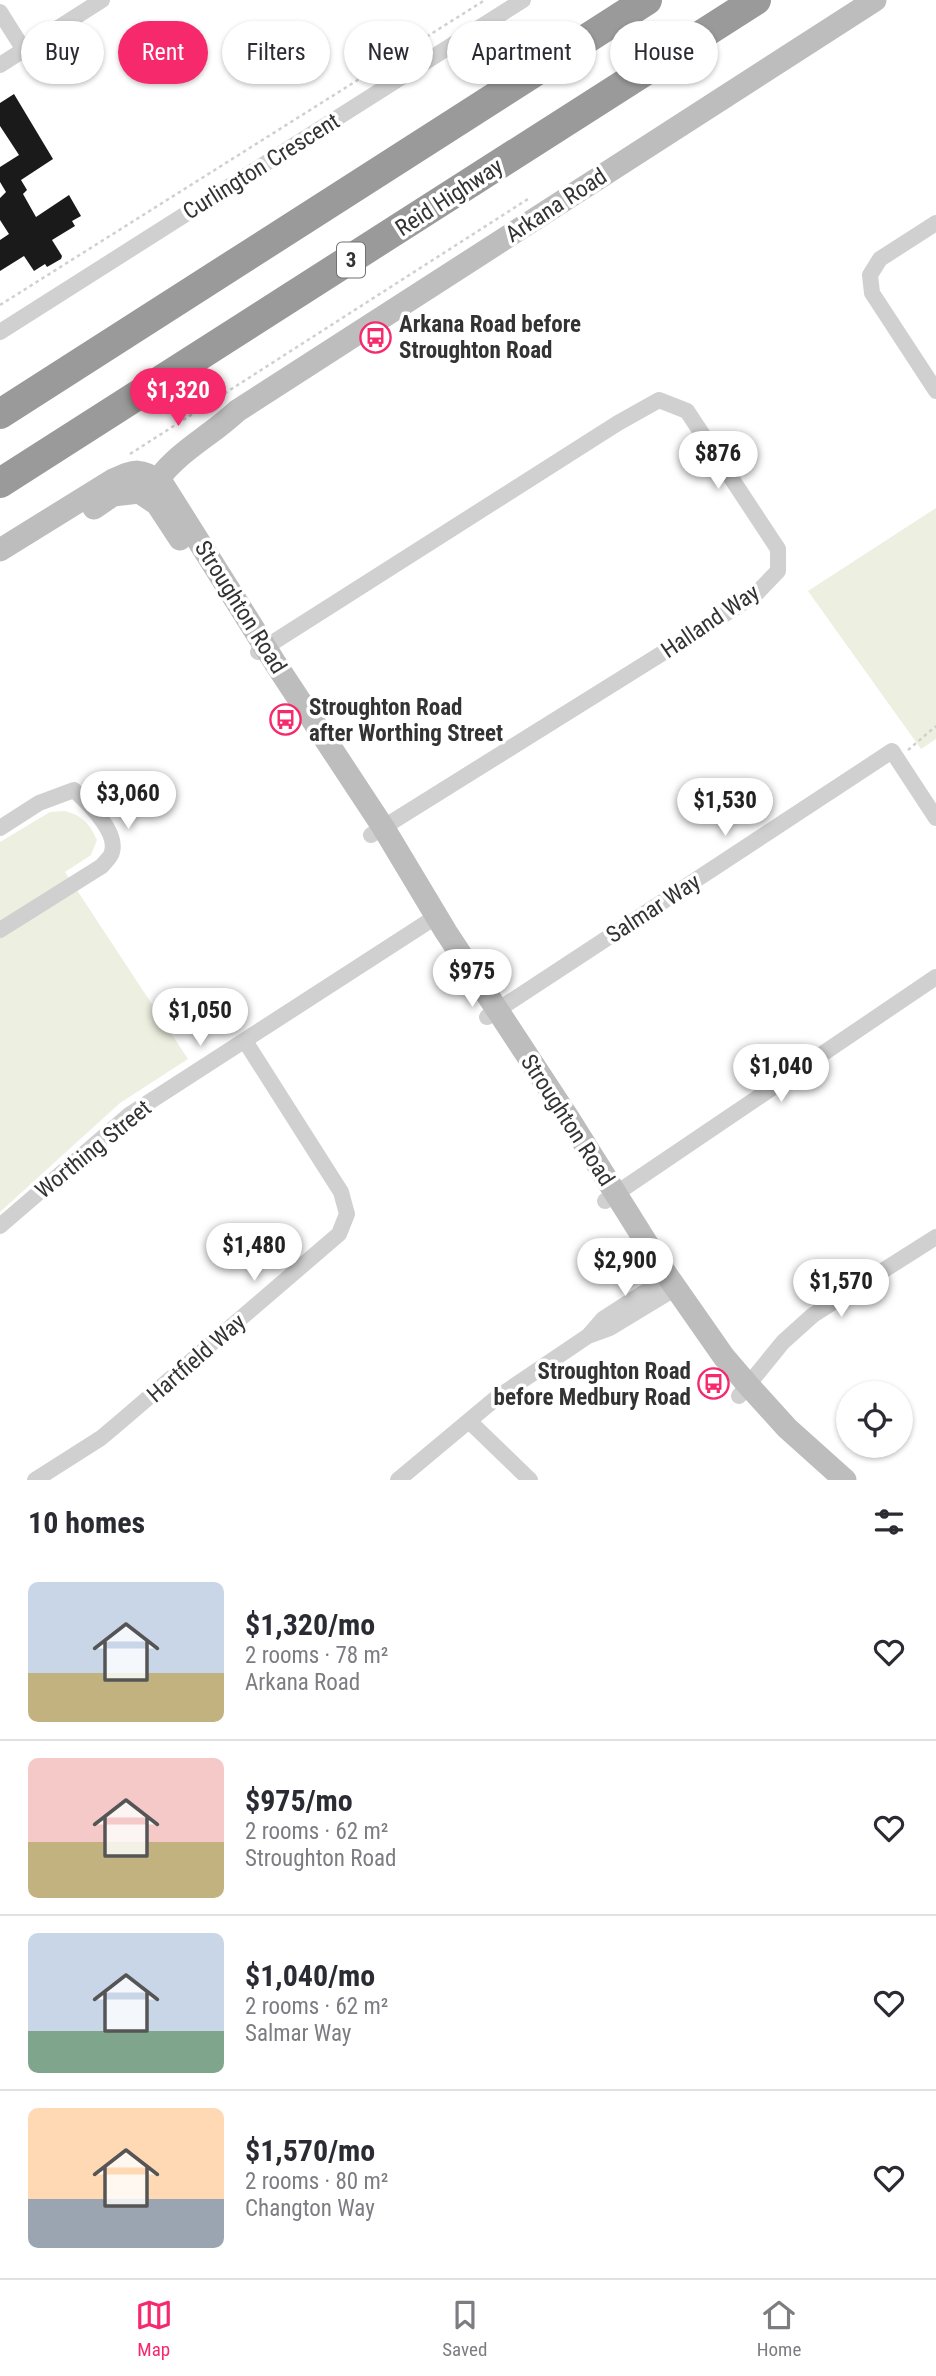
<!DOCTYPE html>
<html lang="en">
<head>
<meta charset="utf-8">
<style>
  :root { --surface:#fff; --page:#f7f7f7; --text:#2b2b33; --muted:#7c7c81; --line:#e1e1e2; --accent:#f5296c }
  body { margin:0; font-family:"Roboto Condensed",sans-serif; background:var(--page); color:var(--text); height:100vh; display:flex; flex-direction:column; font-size:26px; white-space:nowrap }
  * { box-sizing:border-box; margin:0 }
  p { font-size:23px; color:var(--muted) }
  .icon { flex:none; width:38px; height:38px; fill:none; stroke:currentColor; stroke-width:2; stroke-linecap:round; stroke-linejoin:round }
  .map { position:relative; height:1480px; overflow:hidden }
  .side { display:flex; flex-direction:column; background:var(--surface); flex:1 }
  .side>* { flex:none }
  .hud { position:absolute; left:21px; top:21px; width:894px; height:63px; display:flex; gap:14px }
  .buttons { position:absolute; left:836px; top:1381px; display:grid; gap:14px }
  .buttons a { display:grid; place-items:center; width:77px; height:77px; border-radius:50%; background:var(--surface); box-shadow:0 2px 5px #0004; font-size:35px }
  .price { position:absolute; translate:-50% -60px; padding:0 16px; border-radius:24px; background:#fff; color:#222; font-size:23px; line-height:46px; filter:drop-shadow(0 2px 4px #0008) }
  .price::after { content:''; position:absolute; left:50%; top:42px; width:21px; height:16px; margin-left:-10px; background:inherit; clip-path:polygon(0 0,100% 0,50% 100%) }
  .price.current { background:var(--accent); color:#fff }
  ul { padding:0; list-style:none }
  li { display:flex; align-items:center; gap:21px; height:175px; padding:0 28px }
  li+li { border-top:2px solid var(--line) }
  li span { display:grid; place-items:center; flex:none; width:196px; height:140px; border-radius:10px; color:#555 }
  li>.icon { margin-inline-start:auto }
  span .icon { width:84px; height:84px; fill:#fffc; stroke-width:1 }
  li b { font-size:30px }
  h2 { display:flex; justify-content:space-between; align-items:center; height:84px; padding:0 28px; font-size:30px }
  .chip { padding:0 24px; border-radius:32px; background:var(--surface); box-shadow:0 2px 5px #0004; font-size:24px; line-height:63px }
  .chip.current { background:var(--accent); color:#fff }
  .tab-bar { display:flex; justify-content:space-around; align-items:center; height:98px; border-top:2px solid var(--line); background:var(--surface); font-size:19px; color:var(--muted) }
  .tab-bar a { display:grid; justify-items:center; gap:4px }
  .tab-bar .current { color:var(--accent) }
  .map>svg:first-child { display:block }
  .green { fill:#edf0e0 }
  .building { fill:#1a1a1a }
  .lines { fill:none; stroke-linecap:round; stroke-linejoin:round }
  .path { stroke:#d0d0d0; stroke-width:2.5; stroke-dasharray:3.5 3.5; stroke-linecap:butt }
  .street { stroke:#d0d0d0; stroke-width:16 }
  .secondary { stroke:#bdbdbd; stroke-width:23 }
  .highway { stroke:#9a9a9a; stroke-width:30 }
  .labels { text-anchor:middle; stroke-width:7; stroke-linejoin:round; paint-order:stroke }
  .shield { fill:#fff; stroke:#707070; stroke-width:2 }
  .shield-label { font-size:21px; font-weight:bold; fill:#333 }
  .street-label { font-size:23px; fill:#333; stroke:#fff }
  .poi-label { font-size:23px; font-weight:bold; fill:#333; stroke:#fff; text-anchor:start }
</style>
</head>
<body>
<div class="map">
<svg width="936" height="1480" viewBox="0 0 936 1480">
  <rect width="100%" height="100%" fill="#fff"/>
  <g class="green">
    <polygon points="936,508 936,739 921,749 808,591"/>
    <path d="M65,811C83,816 89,823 97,840L91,855L65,872L188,1059L120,1103L0,1212V842L50,812Z"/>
  </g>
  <polygon class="building" points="14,94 53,159 21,180 27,190 23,194 36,217 69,195 81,216 72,221 75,226 52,240 62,256 61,259 47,267 45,264 34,271 24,256 0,271 0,240 9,234 0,220 0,198 6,192 0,182 0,167 19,155 0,126 0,103"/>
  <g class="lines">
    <g class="path">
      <polyline points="0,305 485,0"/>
      <polyline points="130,454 528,199"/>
      <polyline points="908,750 936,726"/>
    </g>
    <g class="street">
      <polyline points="0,12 24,50"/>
      <polyline points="0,65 102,0"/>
      <polyline points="936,223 880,259 870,275 872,293 936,391"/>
      <polyline points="0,332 523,0"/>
      <polyline points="258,652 618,423 659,400 687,411 778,549 778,571 754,596 371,835"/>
      <path d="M0,828L39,803L74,790C88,803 118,831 112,852C111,857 105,862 102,866L0,930"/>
      <polyline points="487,1017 892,751 936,818"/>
      <polyline points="605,1201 936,977"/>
      <polyline points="0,1226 129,1115 437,916"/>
      <polyline points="590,1334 603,1319 668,1277"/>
      <polyline points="739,1396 783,1342 813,1315 936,1237"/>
      <polyline points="469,1421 530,1480"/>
      <polyline points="35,1480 101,1438 120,1422 339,1234 347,1214 341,1192 245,1041"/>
      <polyline points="398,1480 495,1399 588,1336 610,1328 676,1288"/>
    </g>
    <g class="secondary">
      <path d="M150,491C173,453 206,440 237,411L875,0"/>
      <polyline points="94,508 113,495 139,492 157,504 180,539"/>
      <path d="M0,550L113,480C135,470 141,468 162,483L277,666L383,827L446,932L569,1119L666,1274L724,1357L748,1385L787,1428L845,1480"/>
    </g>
    <g class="highway">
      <polyline points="0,414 647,0"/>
      <polyline points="0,483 756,0"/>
    </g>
  </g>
  <defs>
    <symbol id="bus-ring" viewBox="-11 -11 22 22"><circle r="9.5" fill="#fff" stroke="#f5296c" stroke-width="1.5"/><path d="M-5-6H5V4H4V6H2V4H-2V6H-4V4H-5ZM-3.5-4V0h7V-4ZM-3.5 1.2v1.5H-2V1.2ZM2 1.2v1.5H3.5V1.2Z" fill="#f5296c"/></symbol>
  </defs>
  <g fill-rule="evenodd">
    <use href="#bus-ring" x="358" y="320" width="35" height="35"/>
    <use href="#bus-ring" x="268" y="702" width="35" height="35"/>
    <use href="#bus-ring" x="696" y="1366" width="35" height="35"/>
  </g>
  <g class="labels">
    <rect class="shield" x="337" y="242.5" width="28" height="35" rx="5"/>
    <g class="shield-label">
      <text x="351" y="267">3</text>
    </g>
    <g class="street-label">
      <text transform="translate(261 166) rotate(-32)" y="8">Curlington Crescent</text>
      <text transform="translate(449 197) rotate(-33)" y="8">Reid Highway</text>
      <text transform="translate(556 205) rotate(-33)" y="8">Arkana Road</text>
      <text transform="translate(241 607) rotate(58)" y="8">Stroughton Road</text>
      <text transform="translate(710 621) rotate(-34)" y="8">Halland Way</text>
      <text transform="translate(653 908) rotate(-33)" y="8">Salmar Way</text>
      <text transform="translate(568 1120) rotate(57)" y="8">Stroughton Road</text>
      <text transform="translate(93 1149) rotate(-39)" y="8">Worthing Street</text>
      <text transform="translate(196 1358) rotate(-41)" y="8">Hartfield Way</text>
    </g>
    <g class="poi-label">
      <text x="399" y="332">Arkana Road before<tspan x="399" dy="26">Stroughton Road</tspan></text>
      <text x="309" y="715">Stroughton Road<tspan x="309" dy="26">after Worthing Street</tspan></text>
      <text x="691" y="1379" text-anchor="end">Stroughton Road<tspan x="691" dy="26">before Medbury Road</tspan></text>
    </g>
  </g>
</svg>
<div class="buttons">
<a><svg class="icon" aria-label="locate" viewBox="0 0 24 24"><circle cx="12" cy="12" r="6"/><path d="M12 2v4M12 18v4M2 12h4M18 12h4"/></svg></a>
</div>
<b class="price current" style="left:178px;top:428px">$1,320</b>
<b class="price" style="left:718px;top:491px">$876</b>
<b class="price" style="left:128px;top:831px">$3,060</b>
<b class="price" style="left:725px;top:838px">$1,530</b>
<b class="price" style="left:472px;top:1009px">$975</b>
<b class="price" style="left:200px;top:1048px">$1,050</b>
<b class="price" style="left:781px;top:1104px">$1,040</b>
<b class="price" style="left:254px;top:1283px">$1,480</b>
<b class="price" style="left:625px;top:1298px">$2,900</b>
<b class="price" style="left:841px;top:1319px">$1,570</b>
<div class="hud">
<a class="chip">Buy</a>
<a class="chip current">Rent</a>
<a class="chip">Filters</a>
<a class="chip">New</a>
<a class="chip">Apartment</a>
<a class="chip">House</a>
</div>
</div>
<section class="side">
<h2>10 homes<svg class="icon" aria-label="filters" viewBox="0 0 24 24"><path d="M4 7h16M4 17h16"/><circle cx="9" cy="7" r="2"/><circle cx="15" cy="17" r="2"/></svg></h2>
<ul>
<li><span style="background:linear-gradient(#c9d6e8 65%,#c2b280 0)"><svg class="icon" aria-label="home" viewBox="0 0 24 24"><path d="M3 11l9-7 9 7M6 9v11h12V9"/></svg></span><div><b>$1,320/mo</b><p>2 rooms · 78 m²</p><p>Arkana Road</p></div><svg class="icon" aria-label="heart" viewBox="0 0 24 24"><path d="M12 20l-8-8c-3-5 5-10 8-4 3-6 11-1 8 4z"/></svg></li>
<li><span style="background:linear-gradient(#f6c9c9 60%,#c2b280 0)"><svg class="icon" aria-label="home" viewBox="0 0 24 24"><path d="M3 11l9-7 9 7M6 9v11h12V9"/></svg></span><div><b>$975/mo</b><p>2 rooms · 62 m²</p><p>Stroughton Road</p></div><svg class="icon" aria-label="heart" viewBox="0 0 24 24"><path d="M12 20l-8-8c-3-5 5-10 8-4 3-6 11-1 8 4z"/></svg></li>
<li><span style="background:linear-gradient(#c9d6e8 70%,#7fa58c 0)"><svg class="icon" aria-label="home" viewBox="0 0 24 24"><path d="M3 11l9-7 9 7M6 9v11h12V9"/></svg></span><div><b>$1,040/mo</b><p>2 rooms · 62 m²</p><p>Salmar Way</p></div><svg class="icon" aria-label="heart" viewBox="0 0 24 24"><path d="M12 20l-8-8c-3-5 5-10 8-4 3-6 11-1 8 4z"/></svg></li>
<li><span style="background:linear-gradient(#ffd9b3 65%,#9aa5b1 0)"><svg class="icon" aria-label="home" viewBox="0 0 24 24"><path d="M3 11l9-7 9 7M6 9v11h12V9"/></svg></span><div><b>$1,570/mo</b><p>2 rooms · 80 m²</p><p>Changton Way</p></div><svg class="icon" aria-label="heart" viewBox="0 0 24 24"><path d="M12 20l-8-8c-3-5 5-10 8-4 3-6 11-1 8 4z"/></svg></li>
</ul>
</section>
<nav class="tab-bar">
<a class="current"><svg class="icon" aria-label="map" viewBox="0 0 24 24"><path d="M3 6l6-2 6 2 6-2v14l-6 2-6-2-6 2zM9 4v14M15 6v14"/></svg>Map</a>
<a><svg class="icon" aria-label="saved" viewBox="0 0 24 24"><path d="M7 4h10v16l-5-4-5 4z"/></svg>Saved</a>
<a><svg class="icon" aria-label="home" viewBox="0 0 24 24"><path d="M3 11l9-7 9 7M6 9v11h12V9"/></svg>Home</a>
</nav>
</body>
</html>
